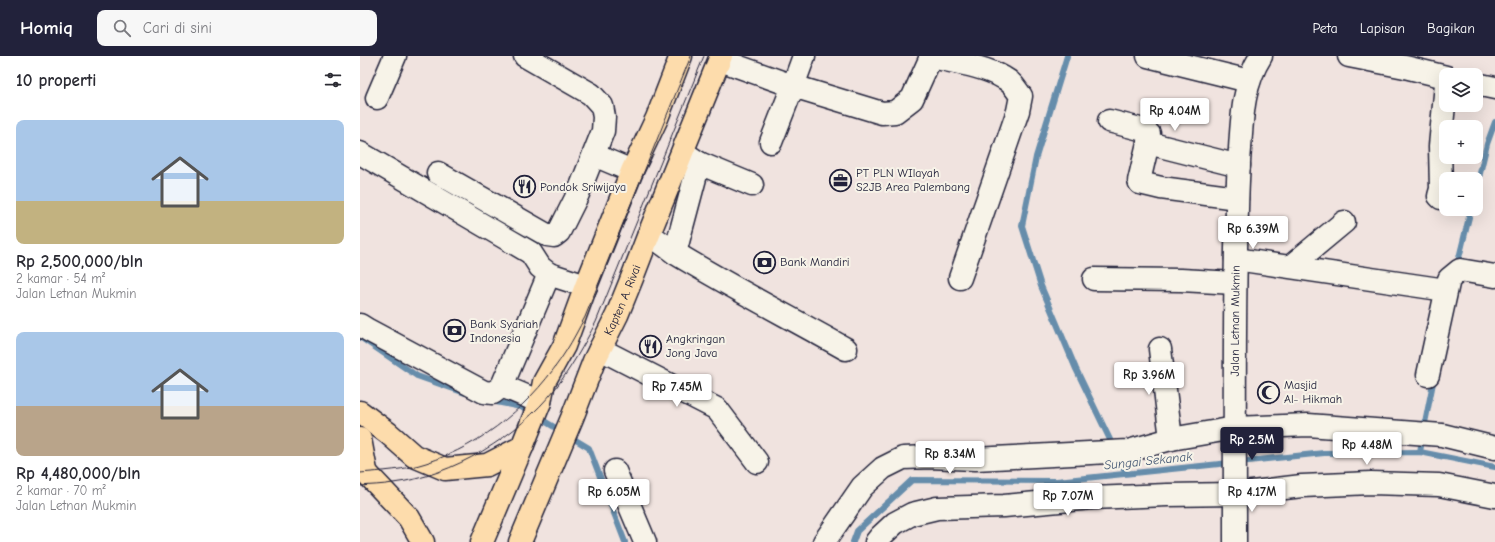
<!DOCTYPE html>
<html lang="id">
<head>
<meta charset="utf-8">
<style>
  :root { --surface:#fff; --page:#f7f7f7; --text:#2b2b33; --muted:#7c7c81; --accent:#22223b }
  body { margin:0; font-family:"Comic Neue",sans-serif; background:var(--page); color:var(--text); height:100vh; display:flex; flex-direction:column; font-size:15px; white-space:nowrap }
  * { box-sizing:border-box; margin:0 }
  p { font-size:13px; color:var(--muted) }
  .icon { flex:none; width:22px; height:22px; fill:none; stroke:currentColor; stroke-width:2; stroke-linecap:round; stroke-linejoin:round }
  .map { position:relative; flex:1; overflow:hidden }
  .drawer { display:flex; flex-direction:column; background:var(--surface); width:360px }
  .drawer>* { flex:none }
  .tools { position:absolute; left:1079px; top:12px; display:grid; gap:8px }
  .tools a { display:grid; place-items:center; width:44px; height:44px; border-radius:8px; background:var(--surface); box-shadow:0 4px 16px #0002; font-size:20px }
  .price { position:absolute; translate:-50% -34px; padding:0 9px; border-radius:4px; background:#fff; color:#222; font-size:13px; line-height:26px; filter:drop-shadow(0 1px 2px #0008) }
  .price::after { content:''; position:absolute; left:50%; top:24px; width:12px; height:9px; margin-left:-6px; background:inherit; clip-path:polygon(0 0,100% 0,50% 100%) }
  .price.on { background:var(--accent); color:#fff }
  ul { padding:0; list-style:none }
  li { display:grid; align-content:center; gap:8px; height:212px; padding:0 16px }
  li span { display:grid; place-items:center; height:124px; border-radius:8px; color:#555 }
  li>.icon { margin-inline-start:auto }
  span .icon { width:72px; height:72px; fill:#fffc; stroke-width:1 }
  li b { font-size:17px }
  h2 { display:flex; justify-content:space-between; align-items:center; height:48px; padding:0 16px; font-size:17px }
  header { display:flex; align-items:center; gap:24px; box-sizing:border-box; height:56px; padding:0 20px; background:var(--accent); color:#fff }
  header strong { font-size:19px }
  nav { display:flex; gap:22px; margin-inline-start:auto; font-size:14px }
  .search { width:280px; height:36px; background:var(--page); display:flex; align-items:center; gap:10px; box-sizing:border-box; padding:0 14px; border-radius:8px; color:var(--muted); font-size:15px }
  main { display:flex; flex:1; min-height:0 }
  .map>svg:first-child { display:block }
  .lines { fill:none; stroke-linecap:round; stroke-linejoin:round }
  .stream { stroke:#668dab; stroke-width:6 }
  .minor-casing { stroke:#22223b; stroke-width:25 }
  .major-casing { stroke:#22223b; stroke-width:25 }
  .minor { stroke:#f7f3e8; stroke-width:22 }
  .major { stroke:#fddcac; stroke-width:22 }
  .tram { stroke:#22223b; stroke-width:1 }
  .labels { text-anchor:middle; stroke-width:4; stroke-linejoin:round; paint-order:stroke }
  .poi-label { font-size:12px; fill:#22223b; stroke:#f7f3e8; text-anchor:start }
  .street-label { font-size:12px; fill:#22223b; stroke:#f7f3e8 }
  .water-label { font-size:13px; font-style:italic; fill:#445773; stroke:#f7f3e8 }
</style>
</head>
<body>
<header>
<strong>Homiq</strong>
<div class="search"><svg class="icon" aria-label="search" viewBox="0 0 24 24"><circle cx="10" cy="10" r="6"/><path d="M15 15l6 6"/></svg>Cari di sini</div>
<nav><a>Peta</a><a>Lapisan</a><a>Bagikan</a></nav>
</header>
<main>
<section class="drawer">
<h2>10 properti<svg class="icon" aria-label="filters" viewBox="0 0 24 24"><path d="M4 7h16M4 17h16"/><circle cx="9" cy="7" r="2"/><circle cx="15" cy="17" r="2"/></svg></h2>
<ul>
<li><span style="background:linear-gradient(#a9c7e8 65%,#c2b280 0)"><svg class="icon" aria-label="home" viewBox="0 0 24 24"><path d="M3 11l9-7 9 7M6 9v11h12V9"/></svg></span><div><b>Rp 2,500,000/bln</b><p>2 kamar · 54 m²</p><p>Jalan Letnan Mukmin</p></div></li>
<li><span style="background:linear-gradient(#a9c7e8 60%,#b9a48a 0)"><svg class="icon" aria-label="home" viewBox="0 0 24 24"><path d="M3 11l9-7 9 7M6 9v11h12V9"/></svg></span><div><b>Rp 4,480,000/bln</b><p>2 kamar · 70 m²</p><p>Jalan Letnan Mukmin</p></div></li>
</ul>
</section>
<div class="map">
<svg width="1135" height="486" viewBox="0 0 1135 486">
  <rect width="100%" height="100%" fill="#f0e3df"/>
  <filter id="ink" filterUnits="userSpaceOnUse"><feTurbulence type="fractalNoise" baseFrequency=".025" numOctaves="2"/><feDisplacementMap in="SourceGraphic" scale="8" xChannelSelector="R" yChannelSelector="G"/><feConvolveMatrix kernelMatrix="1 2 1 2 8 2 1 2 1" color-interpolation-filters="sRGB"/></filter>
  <g filter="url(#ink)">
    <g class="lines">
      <g class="stream">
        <polyline points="707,0 676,101 662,170 681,230 716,313 754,392"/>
        <polyline points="1116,134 1127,88 1135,66"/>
        <polyline points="1097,210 1111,153"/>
        <polyline points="0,281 57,320 105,337"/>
        <polyline points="131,345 161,351 229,392 265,486"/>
        <polyline points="1060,396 1064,372 1074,322"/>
        <polyline points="758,400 766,417"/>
        <polyline points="493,486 497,475 552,424 697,425 964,397 1060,396 1135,411"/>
      </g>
      <defs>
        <g id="minor">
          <polyline points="788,0 889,25"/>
          <polyline points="989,0 1045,11 1086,21"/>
          <path d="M571,1C594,6 624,10 644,22C652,26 656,33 661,40L658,55L600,222"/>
          <polyline points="360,4 433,30 444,0"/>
          <polyline points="1086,28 1080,90 1081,133 1079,140 1081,142 1086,142"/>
          <polyline points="1116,28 1135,32"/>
          <polyline points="17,42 35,0"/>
          <polyline points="749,65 784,74 789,78 788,87 879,110"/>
          <polyline points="411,86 433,30 522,57 535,56 552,43 571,1 570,0"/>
          <polyline points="788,87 779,125 780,127 801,132 877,142"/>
          <polyline points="0,97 171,197 180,211 189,218 226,230"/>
          <polyline points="234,99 272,115"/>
          <polyline points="327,99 339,107 392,129"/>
          <polyline points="78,117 187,179 194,180 199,176 218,138 243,75 244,61 242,50 231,38 165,0"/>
          <polyline points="289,178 315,197 339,107"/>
          <path d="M315,197C371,231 429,261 486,293"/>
          <polyline points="876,203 1086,234"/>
          <polyline points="931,210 984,166"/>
          <polyline points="734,223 821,224 875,227"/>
          <polyline points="0,269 8,274 124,336 133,337 142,330 189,218"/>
          <polyline points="240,293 357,353 397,406"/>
          <polyline points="800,293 811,383"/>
          <polyline points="1068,319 1089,223 1100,214 1135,220"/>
          <polyline points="142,330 180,346"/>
          <polyline points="255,415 285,486"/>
          <polyline points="464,486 502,431 523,412 543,402 570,401 615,403 768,395 811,383 875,372 948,369 1082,379 1135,392"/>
          <polyline points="516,486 520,481 535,467 552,458 577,452 644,450 732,442 807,439 875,438 942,430 1011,427 1079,429 1135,440"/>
          <path id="s1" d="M875,486C875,388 874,290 876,193C877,159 877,126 880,93C882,61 883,28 901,0"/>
        </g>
        <g id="major">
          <polyline points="0,356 28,377 54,400 85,413 127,409 162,391 180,346 184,326 204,290 226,230 272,115 297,62 321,0"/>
          <polyline points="0,383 6,415"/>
          <polyline points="0,410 49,462 63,486"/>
          <polyline points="122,486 162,391"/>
          <path id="s2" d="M160,486L212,362L234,305L257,259L272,222L289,178L361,0"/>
        </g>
      </defs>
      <use href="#minor" class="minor-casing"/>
      <use href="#major" class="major-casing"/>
      <use href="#minor" class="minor"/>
      <use href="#major" class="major"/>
      <g class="tram">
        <path d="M0,417C22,415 45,414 66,407C124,389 174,346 206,295C213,284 219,272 225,261L331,0"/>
        <path d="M0,430C11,429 22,429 33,427C93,420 158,380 195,333C211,312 224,289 236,266L344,0"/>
      </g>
    </g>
  </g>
  <defs>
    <symbol id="office-ring" viewBox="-11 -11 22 22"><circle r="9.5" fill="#f7f3e8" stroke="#22223b" stroke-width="1.5"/><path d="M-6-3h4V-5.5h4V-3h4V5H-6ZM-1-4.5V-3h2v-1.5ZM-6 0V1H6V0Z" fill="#22223b"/></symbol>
    <symbol id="restaurant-ring" viewBox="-11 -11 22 22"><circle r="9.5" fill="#f7f3e8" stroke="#22223b" stroke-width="1.5"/><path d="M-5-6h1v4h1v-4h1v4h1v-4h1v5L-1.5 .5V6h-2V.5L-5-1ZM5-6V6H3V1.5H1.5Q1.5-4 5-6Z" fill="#22223b"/></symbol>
    <symbol id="bank-ring" viewBox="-11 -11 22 22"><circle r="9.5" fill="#f7f3e8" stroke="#22223b" stroke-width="1.5"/><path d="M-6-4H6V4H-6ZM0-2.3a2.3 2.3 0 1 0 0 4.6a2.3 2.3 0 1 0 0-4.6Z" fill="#22223b"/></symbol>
    <symbol id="mosque-ring" viewBox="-11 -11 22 22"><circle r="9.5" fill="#f7f3e8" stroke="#22223b" stroke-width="1.5"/><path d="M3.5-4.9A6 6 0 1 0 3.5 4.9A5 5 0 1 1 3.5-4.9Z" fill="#22223b"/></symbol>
  </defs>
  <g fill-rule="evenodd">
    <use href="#office-ring" x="468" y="112" width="25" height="25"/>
    <use href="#restaurant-ring" x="152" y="118" width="25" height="25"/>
    <use href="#bank-ring" x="392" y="194" width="25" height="25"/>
    <use href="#bank-ring" x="82" y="262" width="25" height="25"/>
    <use href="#restaurant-ring" x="278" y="278" width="25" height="25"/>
    <use href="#mosque-ring" x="896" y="324" width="25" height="25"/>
  </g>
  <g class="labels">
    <g class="poi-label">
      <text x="496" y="121">PT PLN WIlayah<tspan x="496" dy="14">S2JB Area Palembang</tspan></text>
      <text x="180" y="135">Pondok Sriwijaya</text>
      <text x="420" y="210">Bank Mandiri</text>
      <text x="110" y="272">Bank Syariah<tspan x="110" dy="14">Indonesia</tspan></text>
      <text x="306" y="287">Angkringan<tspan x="306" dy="14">Jong Java</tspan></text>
      <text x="924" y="333">Masjid<tspan x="924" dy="14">Al- Hikmah</tspan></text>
    </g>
    <g class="street-label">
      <text dy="4" stroke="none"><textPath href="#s2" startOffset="263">Kapten A. Rivai</textPath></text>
      <text dy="4" stroke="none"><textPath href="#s1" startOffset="221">Jalan Letnan Mukmin</textPath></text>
    </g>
    <g class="water-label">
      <text transform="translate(788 404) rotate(-6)" y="5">Sungai Sekanak</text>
    </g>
  </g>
</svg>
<div class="tools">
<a><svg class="icon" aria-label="layers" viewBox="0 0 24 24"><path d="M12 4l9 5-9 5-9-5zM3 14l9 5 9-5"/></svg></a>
<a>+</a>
<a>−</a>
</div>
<b class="price" style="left:815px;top:76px">Rp 4.04M</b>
<b class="price" style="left:893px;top:194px">Rp 6.39M</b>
<b class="price" style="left:789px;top:340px">Rp 3.96M</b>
<b class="price" style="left:317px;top:352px">Rp 7.45M</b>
<b class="price on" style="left:892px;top:405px">Rp 2.5M</b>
<b class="price" style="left:1007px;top:410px">Rp 4.48M</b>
<b class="price" style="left:590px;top:419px">Rp 8.34M</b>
<b class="price" style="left:254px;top:457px">Rp 6.05M</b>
<b class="price" style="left:892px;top:457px">Rp 4.17M</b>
<b class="price" style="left:708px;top:461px">Rp 7.07M</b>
</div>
</main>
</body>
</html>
